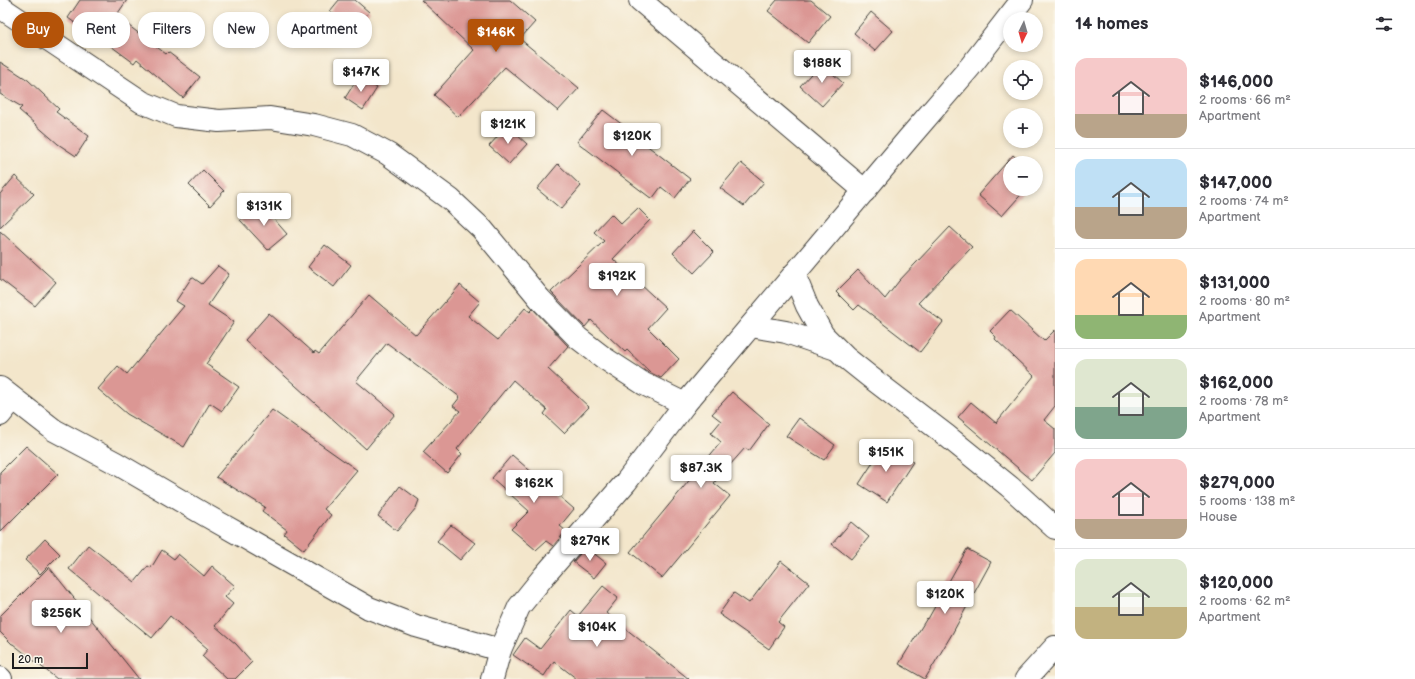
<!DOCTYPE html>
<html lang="en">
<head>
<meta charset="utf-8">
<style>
  :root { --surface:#fff; --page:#f2f2f3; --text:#2b2b33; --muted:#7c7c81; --line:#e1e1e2; --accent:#b45309 }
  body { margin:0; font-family:"Balsamiq Sans",sans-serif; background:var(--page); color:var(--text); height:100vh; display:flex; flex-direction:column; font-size:15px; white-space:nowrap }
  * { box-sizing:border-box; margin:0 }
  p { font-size:13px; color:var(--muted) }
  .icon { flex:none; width:22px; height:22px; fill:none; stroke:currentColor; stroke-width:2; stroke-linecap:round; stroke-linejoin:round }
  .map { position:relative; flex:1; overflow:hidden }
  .details { display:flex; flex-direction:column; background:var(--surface); width:360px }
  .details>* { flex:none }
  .guide { position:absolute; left:12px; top:12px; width:380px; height:36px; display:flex; gap:8px }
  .needle { width:26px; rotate:185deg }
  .tools { position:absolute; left:1003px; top:12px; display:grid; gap:8px }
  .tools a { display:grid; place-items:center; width:40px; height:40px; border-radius:50%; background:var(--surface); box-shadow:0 2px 6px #0003; font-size:20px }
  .scale { position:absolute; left:12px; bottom:10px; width:76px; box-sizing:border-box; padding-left:4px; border:2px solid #1c1c1c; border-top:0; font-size:11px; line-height:14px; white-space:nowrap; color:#1c1c1c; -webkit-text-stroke:3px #fbf7ec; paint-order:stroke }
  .price { position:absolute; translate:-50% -34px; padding:0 9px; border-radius:4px; background:#fff; color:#222; font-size:13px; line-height:26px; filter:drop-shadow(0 1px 2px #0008) }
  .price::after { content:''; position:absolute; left:50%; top:24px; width:12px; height:9px; margin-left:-6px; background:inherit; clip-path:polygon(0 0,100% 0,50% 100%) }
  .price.active { background:var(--accent); color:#fff }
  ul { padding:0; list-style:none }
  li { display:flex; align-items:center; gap:12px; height:100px; padding:0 20px }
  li+li { border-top:1px solid var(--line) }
  li span { display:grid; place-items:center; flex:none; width:112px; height:80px; border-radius:12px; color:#555 }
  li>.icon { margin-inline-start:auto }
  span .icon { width:48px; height:48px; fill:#fffc; stroke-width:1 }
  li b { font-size:17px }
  h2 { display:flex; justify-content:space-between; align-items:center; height:48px; padding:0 20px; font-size:17px }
  .pill { padding:0 14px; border-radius:16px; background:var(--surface); box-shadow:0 2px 6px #0003; font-size:14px; line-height:36px }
  .pill.active { background:var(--accent); color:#fff }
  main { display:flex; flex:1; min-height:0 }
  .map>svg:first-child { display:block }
  .building { fill:#db9794 }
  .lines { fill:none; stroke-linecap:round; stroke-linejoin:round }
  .street-casing { stroke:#3c3a36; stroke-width:24 }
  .street { stroke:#fff; stroke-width:22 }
</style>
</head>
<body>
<main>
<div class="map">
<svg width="1055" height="679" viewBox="0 0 1055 679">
  <rect width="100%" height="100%" fill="#fbf7ec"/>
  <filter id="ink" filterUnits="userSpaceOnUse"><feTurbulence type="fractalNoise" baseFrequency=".025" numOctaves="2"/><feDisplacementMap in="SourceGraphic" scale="8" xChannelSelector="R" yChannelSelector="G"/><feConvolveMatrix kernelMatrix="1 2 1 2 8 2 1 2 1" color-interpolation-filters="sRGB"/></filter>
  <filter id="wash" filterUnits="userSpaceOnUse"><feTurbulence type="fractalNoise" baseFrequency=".012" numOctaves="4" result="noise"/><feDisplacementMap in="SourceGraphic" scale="16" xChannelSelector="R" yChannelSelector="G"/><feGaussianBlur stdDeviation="0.9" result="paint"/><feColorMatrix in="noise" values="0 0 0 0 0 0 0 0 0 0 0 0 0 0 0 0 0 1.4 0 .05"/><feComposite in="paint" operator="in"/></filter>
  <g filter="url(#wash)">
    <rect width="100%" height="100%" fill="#f3e6cb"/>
    <g id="blocks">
      <g class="building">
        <polygon points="80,0 127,0 116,16 166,54 168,52 200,77 183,98 137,59 134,63 100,38 99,40 68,18"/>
        <polygon points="339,0 355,0 369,12 354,30 330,11"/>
        <polygon points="421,0 510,0 535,22 520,39 579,88 558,111 505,67 458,117 434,95 474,50"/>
        <polygon points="777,0 811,0 830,16 808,43 768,11"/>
        <polygon points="871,12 893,31 875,51 854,33"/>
        <polygon points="0,62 28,80 59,109 56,112 89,136 76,156 58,144 19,110 22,107 0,94"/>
        <polygon points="821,63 843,83 822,106 800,86"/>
        <polygon points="359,76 377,88 363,110 345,98"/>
        <polygon points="603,110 632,132 631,133 690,179 675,198 661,187 652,199 577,142"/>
        <polygon points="507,126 527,144 509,164 489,146"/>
        <polygon points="1013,155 1022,163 1010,163 1010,189 1026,189 1002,216 978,195"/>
        <polygon points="741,163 764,182 744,206 720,188"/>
        <polygon points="558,164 581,186 561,209 537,189"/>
        <polygon points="203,170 224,191 210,206 189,185"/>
        <polygon points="15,176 34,194 0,227 0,194"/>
        <polygon points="260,203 287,234 268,250 240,220"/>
        <polygon points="638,208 650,220 613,259 666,308 648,328 679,359 661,378 651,373 627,350 625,352 591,320 585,327 551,292 604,241 594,232 611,214 621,224"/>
        <polygon points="950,227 972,247 918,303 943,322 920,352 859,305 854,310 836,292 858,270 885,299 899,281"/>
        <polygon points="0,231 56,282 35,306 0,279"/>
        <polygon points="693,231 714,252 694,273 673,253"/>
        <polygon points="325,245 351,265 334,287 308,267"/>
        <polygon points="218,266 229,274 208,305 234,322 206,364 239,387 222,411 210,403 184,447 127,414 98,389 118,366 127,374 184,306 176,301 192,277 202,284"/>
        <polygon points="460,285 480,302 468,316 498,340 525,308 530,312 533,309 568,346 548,369 589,407 564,433 544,414 547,410 513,380 457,449 462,454 447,473 423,452 460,411 453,406 460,397 387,343 356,381 395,414 366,449 245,340 269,313 314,353 315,351 319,354 369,295 416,335"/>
        <polygon points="1010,310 1044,341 1055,330 1055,406 1044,420 1055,429 1055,453 1032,480 958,417 971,402 996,423 1034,376 995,339 996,337 990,331"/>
        <polygon points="732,392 769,424 749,451 745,448 714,483 730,496 662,578 630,552 721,442 711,433 721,421 712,414"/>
        <polygon points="272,410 357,470 324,509 331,515 304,550 284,534 287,530 262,511 265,507 216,477"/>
        <polygon points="799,418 835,445 824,460 786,436"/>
        <polygon points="885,444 913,462 887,502 859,484"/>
        <polygon points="26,446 58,474 0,532 0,472"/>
        <polygon points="512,455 574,509 560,526 566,531 553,546 546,541 536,550 511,529 529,511 492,478"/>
        <polygon points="400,486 419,500 416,508 397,531 378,516"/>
        <polygon points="851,522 869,537 851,559 832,544"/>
        <polygon points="451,525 475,543 460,560 437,541"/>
        <polygon points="45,539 60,554 40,574 25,560"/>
        <polygon points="88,545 135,582 148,566 151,568 162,550 174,559 178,554 204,576 212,566 235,586 225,597 233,604 215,626 236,644 252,662 235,679 227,679 202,656 208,649 170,616 152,638 69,569"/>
        <polygon points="586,547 606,563 594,578 573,562"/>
        <polygon points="967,549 991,562 952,634 925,679 899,664 927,618 928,619"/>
        <polygon points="781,561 809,583 778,622 784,627 769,649 719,614 734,593 749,603"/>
        <polygon points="49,567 139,679 57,679 13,644 12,644 0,632 0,616"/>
        <polygon points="603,586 618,598 606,613 689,679 577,679 554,661 544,676 513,655 525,638 540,649 571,610 578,616"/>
      </g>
    </g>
  </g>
  <g filter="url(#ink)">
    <use href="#blocks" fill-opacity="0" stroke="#3c3a36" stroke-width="1"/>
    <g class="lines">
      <defs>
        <g id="street">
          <polyline points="640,0 865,191"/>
          <polyline points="0,7 142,102 176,116 219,121 270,118 314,125 352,135 388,154 451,200 482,229 540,299 578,338 604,358 644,384 685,404"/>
          <polyline points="794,274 807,306 823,335 845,357 870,377 947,436 1010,487 1055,528"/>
          <polyline points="751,326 786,332 836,349"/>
          <polyline points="0,388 54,430 116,463 207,516 369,608 416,626 500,650 519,607 544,576 626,482 685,404 908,139 970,67 1022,0"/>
          <polyline points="0,415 13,399"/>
          <polyline points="0,678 1,679"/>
          <polyline points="492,679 500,650"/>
          <polyline points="1026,679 1055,647"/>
        </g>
      </defs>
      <use href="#street" class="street-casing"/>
      <use href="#street" class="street"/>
    </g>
  </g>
</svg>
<div class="tools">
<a><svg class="needle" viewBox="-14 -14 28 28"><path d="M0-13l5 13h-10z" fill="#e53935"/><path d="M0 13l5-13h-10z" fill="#7c7c81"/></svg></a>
<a><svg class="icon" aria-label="locate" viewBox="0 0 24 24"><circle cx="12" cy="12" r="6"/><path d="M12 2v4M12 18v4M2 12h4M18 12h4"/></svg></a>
<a>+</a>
<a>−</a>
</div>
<div class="scale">20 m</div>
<b class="price active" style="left:496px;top:53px">$146K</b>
<b class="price" style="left:822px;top:84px">$188K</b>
<b class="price" style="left:361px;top:93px">$147K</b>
<b class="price" style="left:508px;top:145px">$121K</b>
<b class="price" style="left:632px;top:157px">$120K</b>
<b class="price" style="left:264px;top:227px">$131K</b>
<b class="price" style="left:617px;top:297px">$192K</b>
<b class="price" style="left:886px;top:473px">$151K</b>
<b class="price" style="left:701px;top:489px">$87.3K</b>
<b class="price" style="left:534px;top:504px">$162K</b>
<b class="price" style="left:590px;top:562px">$279K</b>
<b class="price" style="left:945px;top:615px">$120K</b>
<b class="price" style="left:61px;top:634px">$256K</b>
<b class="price" style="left:597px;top:648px">$104K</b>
<div class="guide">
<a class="pill active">Buy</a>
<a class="pill">Rent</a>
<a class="pill">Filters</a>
<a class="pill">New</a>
<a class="pill">Apartment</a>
</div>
</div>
<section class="details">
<h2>14 homes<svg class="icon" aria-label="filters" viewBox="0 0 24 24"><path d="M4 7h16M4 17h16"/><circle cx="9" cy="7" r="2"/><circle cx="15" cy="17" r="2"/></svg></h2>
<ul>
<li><span style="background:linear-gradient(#f6c9c9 70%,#b9a48a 0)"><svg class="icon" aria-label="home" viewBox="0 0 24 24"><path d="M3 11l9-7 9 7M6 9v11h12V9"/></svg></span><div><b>$146,000</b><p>2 rooms · 66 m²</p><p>Apartment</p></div></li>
<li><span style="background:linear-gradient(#bfe0f5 60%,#b9a48a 0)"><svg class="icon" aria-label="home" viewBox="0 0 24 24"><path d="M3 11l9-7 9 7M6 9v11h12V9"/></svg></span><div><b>$147,000</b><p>2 rooms · 74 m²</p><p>Apartment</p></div></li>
<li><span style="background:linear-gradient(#ffd9b3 70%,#8fb573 0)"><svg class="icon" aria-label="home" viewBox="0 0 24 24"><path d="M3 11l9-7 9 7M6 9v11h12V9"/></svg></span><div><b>$131,000</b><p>2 rooms · 80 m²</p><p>Apartment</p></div></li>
<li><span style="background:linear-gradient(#dfe7d0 60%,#7fa58c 0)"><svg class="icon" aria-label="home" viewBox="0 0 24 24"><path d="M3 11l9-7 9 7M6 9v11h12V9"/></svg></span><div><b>$162,000</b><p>2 rooms · 78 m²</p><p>Apartment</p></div></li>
<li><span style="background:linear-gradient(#f6c9c9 75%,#b9a48a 0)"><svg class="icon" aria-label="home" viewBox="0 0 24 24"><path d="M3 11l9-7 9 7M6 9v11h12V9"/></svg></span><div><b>$279,000</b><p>5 rooms · 138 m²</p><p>House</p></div></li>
<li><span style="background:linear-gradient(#dfe7d0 60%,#c2b280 0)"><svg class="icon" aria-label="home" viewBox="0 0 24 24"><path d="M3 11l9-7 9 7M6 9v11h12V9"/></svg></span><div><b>$120,000</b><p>2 rooms · 62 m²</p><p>Apartment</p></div></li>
</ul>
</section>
</main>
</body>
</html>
